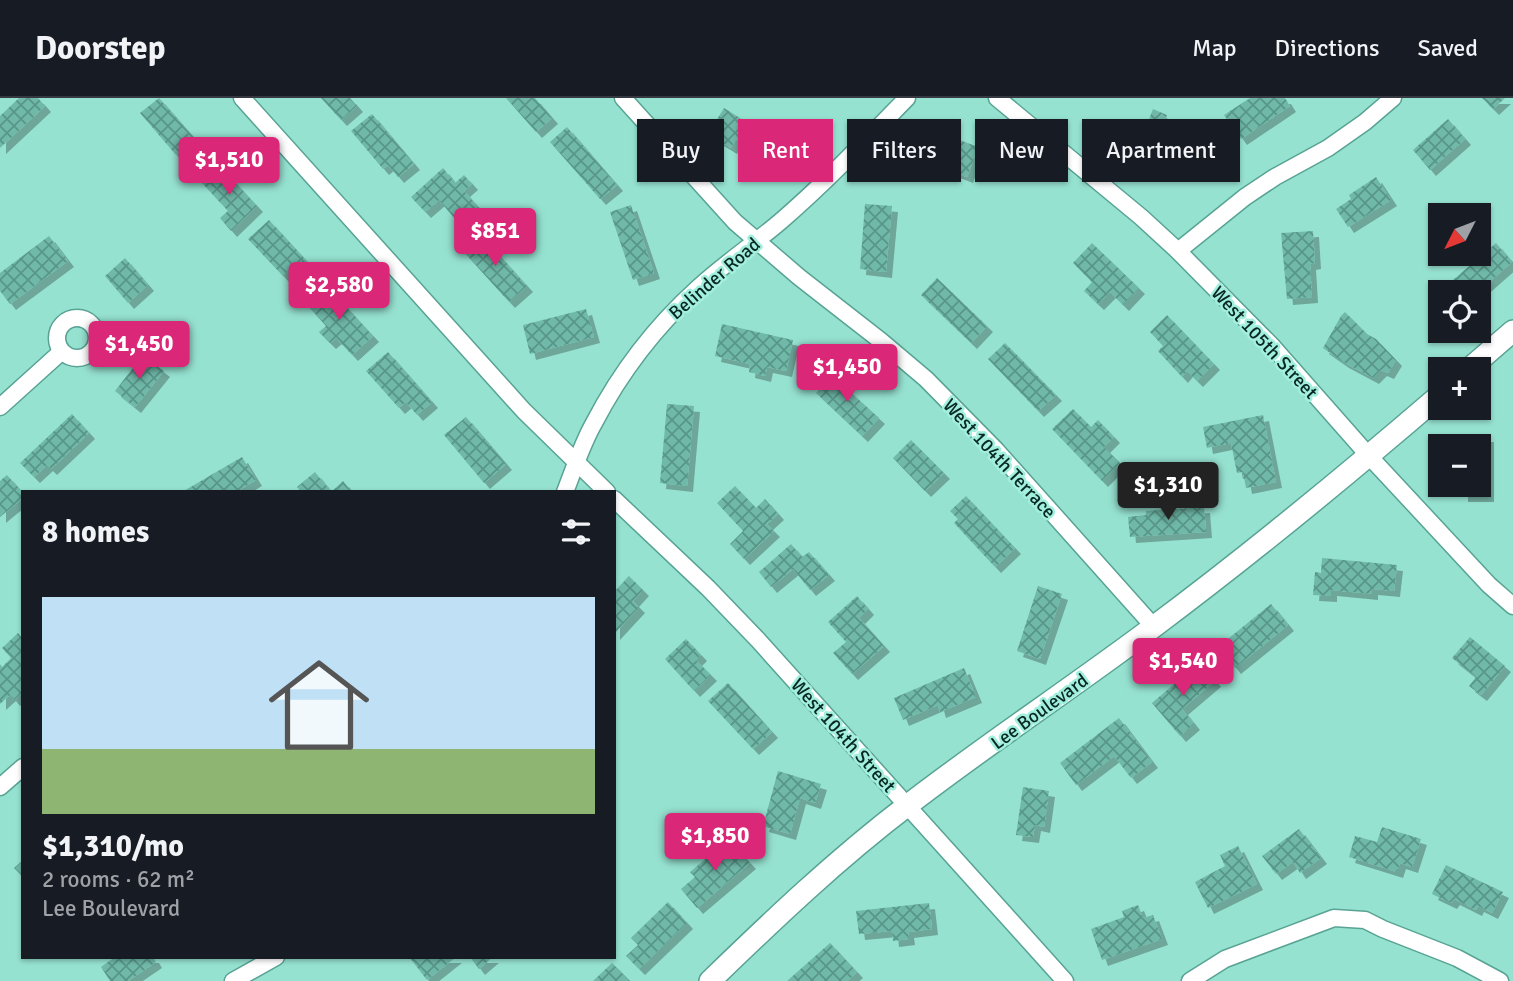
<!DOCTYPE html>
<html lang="en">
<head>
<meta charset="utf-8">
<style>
  :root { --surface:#171b24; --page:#20242c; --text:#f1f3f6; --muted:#9ea1a6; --line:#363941; --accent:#db2777 }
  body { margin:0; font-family:Signika,sans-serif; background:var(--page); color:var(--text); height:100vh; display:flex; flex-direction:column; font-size:26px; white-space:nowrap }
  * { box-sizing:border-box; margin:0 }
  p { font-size:23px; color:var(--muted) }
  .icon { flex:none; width:38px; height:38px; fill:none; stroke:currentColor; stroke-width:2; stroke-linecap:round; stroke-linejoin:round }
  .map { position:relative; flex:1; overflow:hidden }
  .side { position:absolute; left:21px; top:392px; width:595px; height:469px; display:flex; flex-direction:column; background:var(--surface); border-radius:0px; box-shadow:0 2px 5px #0004 }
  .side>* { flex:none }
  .guide { position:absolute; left:637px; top:21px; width:665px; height:63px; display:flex; gap:14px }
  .needle { width:46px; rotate:228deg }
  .controls { position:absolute; left:1428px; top:105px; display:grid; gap:14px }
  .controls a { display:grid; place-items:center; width:63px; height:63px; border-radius:0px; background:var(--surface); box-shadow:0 2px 5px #0004; font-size:35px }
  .price { position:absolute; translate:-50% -60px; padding:0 16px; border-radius:7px; background:var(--accent); color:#fff; font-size:23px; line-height:46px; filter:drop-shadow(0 2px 4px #0008) }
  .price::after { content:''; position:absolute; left:50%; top:42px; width:21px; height:16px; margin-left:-10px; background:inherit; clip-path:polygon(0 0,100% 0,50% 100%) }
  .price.current { background:#222; color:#fff }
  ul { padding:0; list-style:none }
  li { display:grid; align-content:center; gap:14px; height:371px; padding:0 21px }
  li+li { border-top:2px solid var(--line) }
  li span { display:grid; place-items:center; height:217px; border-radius:0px; color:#555 }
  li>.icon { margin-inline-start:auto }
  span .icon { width:126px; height:126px; fill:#fffc; stroke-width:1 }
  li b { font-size:30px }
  h2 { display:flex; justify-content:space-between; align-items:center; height:84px; padding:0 21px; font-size:30px }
  .tag { padding:0 24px; border-radius:0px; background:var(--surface); box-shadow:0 2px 5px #0004; font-size:24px; line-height:63px }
  .tag.current { background:var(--accent); color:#fff }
  header { display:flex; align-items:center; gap:42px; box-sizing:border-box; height:98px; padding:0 35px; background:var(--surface); border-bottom:2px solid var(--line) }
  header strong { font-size:33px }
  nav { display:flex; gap:38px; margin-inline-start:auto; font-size:24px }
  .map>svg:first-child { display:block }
  .building { fill:url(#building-cross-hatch); filter:url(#shadow) }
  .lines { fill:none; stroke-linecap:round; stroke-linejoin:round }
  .street-casing { stroke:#58a394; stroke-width:19 }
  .secondary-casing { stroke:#58a394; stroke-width:24 }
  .street { stroke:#fff; stroke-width:16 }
  .secondary { stroke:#fff; stroke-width:21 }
  .labels { text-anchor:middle; stroke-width:5; stroke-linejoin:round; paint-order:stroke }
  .street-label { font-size:19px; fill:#082823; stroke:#a3efde }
</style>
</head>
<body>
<header>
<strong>Doorstep</strong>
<nav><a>Map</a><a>Directions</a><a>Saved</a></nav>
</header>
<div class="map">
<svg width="1513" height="883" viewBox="0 0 1513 883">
  <defs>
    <pattern id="building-cross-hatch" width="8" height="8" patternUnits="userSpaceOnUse" patternTransform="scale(1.75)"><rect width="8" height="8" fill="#6fb9a9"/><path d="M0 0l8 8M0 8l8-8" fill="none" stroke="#599689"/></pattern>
    <filter id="shadow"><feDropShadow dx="6" dy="6" stdDeviation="0" flood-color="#0004"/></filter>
  </defs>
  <rect width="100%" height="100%" fill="#96e2d1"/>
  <g class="building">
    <polygon points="19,0 38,0 45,8 0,50 0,18"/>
    <polygon points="159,0 195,41 176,57 140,15"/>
    <polygon points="321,0 350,0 357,8 341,22"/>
    <polygon points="506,0 535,0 552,20 536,34"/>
    <polygon points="1250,0 1285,0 1290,8 1241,41 1224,17"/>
    <polygon points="1482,0 1505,0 1493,11"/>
    <polygon points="724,10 785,48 775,65 736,41 731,50 708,36"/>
    <polygon points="1153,11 1167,17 1162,31 1183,39 1187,29 1200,33 1195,46 1205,50 1197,70 1169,60 1167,67 1136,55"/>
    <polygon points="372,16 414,66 398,79 388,67 383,71 351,33"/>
    <polygon points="1448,21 1465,41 1430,72 1413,52"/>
    <polygon points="567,29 617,87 600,101 550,44"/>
    <polygon points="936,33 978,49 967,79 925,63"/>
    <polygon points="218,66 257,108 231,133 220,120 228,113 200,83"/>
    <polygon points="443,70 455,85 464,77 472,86 464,93 479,110 460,127 439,102 425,114 411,99"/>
    <polygon points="1376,79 1391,102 1348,129 1336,111 1351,101 1349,97"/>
    <polygon points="865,106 892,108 886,174 860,171"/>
    <polygon points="631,107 654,175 633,182 610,114"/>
    <polygon points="269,122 314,171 300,184 289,172 283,178 248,141"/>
    <polygon points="1313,133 1315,165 1310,166 1312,199 1287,201 1281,135"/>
    <polygon points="481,137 527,188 509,204 463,153"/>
    <polygon points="49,138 68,163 10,206 0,193 0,175"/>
    <polygon points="1092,145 1139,190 1123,207 1110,194 1098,206 1084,193 1092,184 1073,165"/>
    <polygon points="1496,145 1512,164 1478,194 1452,194 1446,188"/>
    <polygon points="125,160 148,187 128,205 105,178"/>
    <polygon points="937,180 987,228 971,245 921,197"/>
    <polygon points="328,189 373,238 352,257 336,240 330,245 319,234 326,228 307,207"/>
    <polygon points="586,211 594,239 530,256 523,227"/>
    <polygon points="1345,214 1367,236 1376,241 1396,262 1388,275 1381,272 1373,280 1343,264 1323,250 1341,218"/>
    <polygon points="1167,217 1214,266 1197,283 1187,273 1182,279 1158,253 1163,248 1150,234"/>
    <polygon points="722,226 793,242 786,273 767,269 765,278 749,274 750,266 715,258"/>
    <polygon points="1005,245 1056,297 1038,313 988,261"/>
    <polygon points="388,254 432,304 417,317 406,304 399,310 366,273"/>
    <polygon points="143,257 164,273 135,309 115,293"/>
    <polygon points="837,272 850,285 846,290 879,320 862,338 816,295"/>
    <polygon points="667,306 694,308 687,388 660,385"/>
    <polygon points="1073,311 1091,329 1098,322 1114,339 1104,349 1120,365 1102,383 1052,331"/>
    <polygon points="72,316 89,335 51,371 47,367 34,379 20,365"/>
    <polygon points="1263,317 1276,384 1246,390 1243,374 1237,375 1231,345 1207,350 1203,329"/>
    <polygon points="466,319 506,366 484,385 444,337"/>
    <polygon points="1462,338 1488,338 1488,398 1462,398 1462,387 1479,387 1479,348 1462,348"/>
    <polygon points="911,342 944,375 925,393 893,360"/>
    <polygon points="242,359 256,382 236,394 182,394"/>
    <polygon points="315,374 331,394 343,383 352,394 301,394 297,389"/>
    <polygon points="7,377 23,395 23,400 0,419 0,383"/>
    <polygon points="735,388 756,410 765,401 778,416 767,426 774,433 744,461 730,446 743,433 717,405"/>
    <polygon points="966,398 1015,450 995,469 954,425 958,421 950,413"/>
    <polygon points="1204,409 1206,434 1130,439 1128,419 1146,417 1146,413"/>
    <polygon points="791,446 802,459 809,454 829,477 810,492 793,471 771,489 759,474"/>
    <polygon points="1322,460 1397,467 1394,493 1372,491 1372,496 1331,492 1331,498 1313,497 1315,474 1321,475"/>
    <polygon points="629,478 643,492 633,503 639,509 614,536 614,494"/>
    <polygon points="1038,488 1062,496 1040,561 1017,553"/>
    <polygon points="857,498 868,511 859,520 884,548 852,576 833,555 846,544 828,524"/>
    <polygon points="1271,506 1288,527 1235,570 1218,549"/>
    <polygon points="18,535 23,541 23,594 14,602 10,597 0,606 0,566 2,569 11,560 2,550"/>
    <polygon points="1470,539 1505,568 1481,597 1469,588 1476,579 1452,560"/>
    <polygon points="686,541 701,557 696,562 711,577 694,593 665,561"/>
    <polygon points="1200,564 1215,583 1182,611 1194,626 1180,638 1152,605"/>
    <polygon points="964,570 976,599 940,614 938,607 903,622 894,600"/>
    <polygon points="728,585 772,634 753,651 708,603"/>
    <polygon points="1119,620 1152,664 1131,680 1114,658 1076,687 1060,665"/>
    <polygon points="778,673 821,686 815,705 800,700 790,736 763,728"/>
    <polygon points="1023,689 1049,693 1044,729 1035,727 1033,739 1016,737"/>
    <polygon points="1382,729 1421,741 1412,769 1400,765 1397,774 1349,759 1355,738 1377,744"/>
    <polygon points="1299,731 1321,760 1300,775 1293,764 1276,776 1262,758"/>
    <polygon points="728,742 750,765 697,810 681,791 695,779 690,774"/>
    <polygon points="1238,748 1257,786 1208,810 1195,784 1225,768 1220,757"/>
    <polygon points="23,762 23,779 14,770"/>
    <polygon points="1446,767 1503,794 1492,815 1478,808 1476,812 1454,801 1451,805 1432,796"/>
    <polygon points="668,804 687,825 639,871 626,858 638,847 631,840"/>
    <polygon points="929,805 932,831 908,834 909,841 893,843 892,833 859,836 856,813"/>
    <polygon points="1138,807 1143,820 1153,817 1162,841 1102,862 1091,831 1124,819 1122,813"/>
    <polygon points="830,845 857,874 847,883 787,883"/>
    <polygon points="115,859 153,859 156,864 128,883 110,883 101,869"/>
    <polygon points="409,859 456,859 427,882"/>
    <polygon points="470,859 493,859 479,871"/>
    <polygon points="612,865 630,883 593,883"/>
  </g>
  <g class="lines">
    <defs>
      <g id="street">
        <polyline points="242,0 524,313 607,394"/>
        <polyline points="623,0 735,124 799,179 881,243 926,281 996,352 1154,529"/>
        <polyline points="997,0 1141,119 1178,153 1272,248 1369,358 1489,487 1513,508"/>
        <polyline points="1178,153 1245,99 1275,79 1328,50 1365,24 1393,0"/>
        <circle cx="77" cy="240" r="20"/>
        <polyline points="0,309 61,254"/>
        <path d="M565,394C574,371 582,346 594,325C620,275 656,228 698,190C724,166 754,146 781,123C825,85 866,42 907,0"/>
        <polyline points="614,401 708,490 758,542 1065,883"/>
        <polyline points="0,689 23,669"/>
        <polyline points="233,883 276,859"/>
        <polyline points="1190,883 1225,861 1334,820 1365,822 1383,831 1457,860 1500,883"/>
      </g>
      <g id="secondary">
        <polyline points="1469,271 1513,233"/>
        <path d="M710,883C773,822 837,761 908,707C987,646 1072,590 1152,530C1251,456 1347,377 1440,297"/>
      </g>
    </defs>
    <use href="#street" class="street-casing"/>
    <use href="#secondary" class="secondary-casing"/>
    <use href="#street" class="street"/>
    <use href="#secondary" class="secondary"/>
  </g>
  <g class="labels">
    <g class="street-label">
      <text transform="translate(714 180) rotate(-41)" y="7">Belinder Road</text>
      <text transform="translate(1265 244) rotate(47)" y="7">West 105th Street</text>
      <text transform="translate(1000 360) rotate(47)" y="7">West 104th Terrace</text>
      <text transform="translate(1039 613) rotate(-36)" y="7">Lee Boulevard</text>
      <text transform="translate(844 637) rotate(48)" y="7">West 104th Street</text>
    </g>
  </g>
</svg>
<div class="controls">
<a><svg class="needle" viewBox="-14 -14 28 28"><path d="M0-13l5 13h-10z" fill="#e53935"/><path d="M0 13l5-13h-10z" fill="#9ea1a6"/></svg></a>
<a><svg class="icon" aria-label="locate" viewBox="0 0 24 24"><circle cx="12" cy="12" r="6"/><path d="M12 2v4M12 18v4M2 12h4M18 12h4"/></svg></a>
<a>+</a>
<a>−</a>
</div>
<b class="price" style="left:229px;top:99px">$1,510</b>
<b class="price" style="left:495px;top:170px">$851</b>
<b class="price" style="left:339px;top:224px">$2,580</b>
<b class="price" style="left:139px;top:283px">$1,450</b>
<b class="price" style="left:847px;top:306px">$1,450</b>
<b class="price current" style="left:1168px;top:424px">$1,310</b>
<b class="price" style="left:1183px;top:600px">$1,540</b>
<b class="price" style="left:715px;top:775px">$1,850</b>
<div class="guide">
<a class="tag">Buy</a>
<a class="tag current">Rent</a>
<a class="tag">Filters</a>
<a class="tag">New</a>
<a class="tag">Apartment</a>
</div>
<section class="side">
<h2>8 homes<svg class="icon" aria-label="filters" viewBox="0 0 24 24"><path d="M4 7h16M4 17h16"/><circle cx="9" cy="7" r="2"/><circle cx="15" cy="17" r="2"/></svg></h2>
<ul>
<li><span style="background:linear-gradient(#bfe0f5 70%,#8fb573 0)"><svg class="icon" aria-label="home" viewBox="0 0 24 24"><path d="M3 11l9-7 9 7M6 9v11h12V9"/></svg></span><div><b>$1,310/mo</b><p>2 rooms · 62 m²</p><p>Lee Boulevard</p></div></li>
</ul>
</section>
</div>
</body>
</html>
